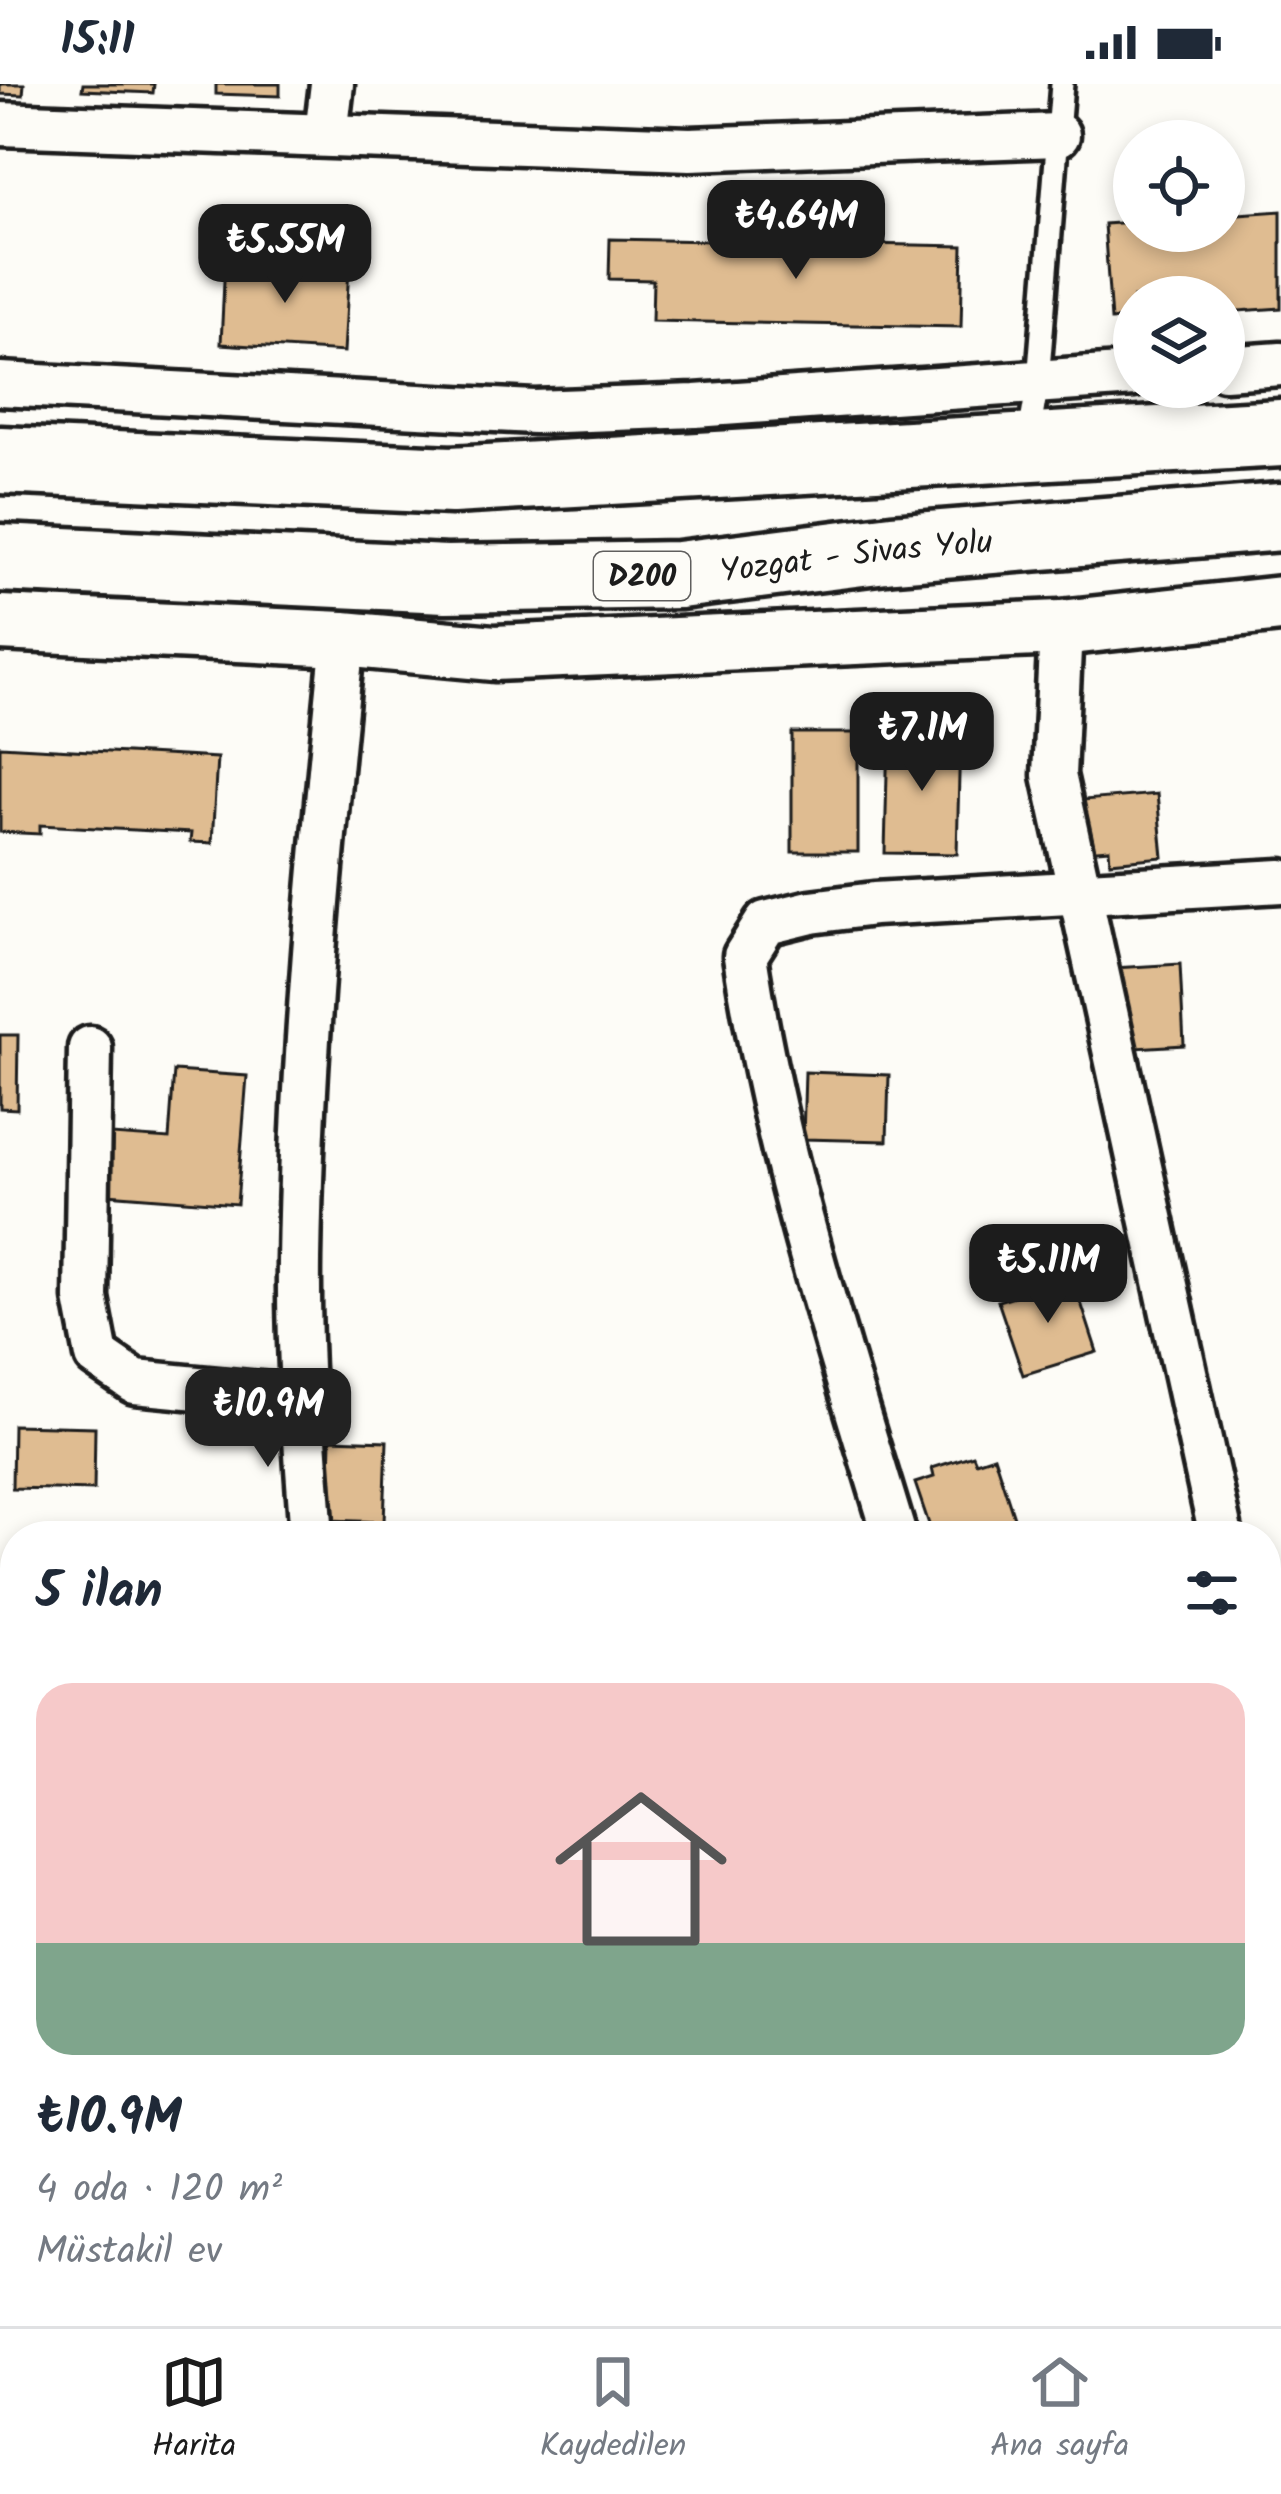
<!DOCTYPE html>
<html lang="tr">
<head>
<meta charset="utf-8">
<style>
  :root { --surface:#fff; --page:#f2f2f3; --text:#1f2937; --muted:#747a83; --line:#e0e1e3; --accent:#1c1c1c }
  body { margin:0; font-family:Kalam,sans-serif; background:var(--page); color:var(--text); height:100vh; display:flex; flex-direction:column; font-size:45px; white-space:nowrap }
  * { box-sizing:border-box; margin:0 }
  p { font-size:39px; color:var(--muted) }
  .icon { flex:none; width:66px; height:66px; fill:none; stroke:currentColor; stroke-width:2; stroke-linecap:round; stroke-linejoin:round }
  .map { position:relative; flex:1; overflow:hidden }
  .drawer { position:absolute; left:0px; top:1437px; width:1281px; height:807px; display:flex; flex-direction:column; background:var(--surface); border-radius:48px 48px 0 0; box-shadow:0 6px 18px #0003 }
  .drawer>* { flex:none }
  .tools { position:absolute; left:1113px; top:36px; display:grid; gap:24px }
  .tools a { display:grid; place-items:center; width:132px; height:132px; border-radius:50%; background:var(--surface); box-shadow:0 6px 18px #0003; font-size:60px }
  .price { position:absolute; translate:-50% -102px; padding:0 27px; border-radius:24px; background:var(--accent); color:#fff; font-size:39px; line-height:78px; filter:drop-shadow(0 3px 6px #0008) }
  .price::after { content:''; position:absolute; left:50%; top:72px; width:36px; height:27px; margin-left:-18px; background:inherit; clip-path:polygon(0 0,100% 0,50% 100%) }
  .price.selected { background:#222; color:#fff }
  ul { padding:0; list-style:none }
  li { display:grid; align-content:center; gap:24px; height:636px; padding:0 36px }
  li+li { border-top:3px solid var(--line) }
  li span { display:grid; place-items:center; height:372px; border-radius:36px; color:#555 }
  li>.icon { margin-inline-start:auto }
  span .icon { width:216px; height:216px; fill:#fffc; stroke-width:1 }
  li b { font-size:51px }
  h2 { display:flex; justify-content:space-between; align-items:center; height:144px; padding:0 36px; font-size:51px }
  .status { display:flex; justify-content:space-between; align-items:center; height:84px; padding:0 60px; background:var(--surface); direction:ltr }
  .status svg { height:33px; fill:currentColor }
  .dock { display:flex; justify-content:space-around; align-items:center; height:168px; border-top:3px solid var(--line); background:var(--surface); font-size:33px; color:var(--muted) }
  .dock a { display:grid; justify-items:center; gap:6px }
  .dock .selected { color:var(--accent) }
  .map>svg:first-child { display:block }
  .building { fill:#dfbc91; stroke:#1c1c1c; stroke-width:3 }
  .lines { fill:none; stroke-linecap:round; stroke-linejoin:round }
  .service-casing { stroke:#1c1c1c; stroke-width:30 }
  .minor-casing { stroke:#1c1c1c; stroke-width:51 }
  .tertiary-casing { stroke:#1c1c1c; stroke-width:63 }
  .secondary-casing { stroke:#1c1c1c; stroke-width:69 }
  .trunk-casing { stroke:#1c1c1c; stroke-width:75 }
  .service { stroke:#fdfcf7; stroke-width:21 }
  .minor { stroke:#fdfcf7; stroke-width:42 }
  .tertiary { stroke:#fdfcf7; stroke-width:54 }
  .secondary { stroke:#fdfcf7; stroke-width:60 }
  .trunk { stroke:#fdfcf7; stroke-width:66 }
  .labels { text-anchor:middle; stroke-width:9; stroke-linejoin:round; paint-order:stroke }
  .shield { fill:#fdfcf7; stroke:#605f5e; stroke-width:3 }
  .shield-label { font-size:30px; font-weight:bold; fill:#1c1c1c }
  .street-label { font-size:33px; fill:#1c1c1c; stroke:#fdfcf7 }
</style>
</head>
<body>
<div class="status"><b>15:11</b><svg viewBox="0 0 49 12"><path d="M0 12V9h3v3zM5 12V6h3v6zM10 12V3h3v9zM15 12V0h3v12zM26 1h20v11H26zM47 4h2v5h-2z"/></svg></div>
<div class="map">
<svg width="1281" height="2242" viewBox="0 0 1281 2242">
  <rect width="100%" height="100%" fill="#fdfcf7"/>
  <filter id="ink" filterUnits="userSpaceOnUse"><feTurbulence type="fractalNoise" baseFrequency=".00833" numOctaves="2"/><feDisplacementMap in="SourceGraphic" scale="24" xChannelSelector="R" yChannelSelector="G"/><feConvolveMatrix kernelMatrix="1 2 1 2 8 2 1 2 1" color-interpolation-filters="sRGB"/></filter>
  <g filter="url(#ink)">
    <g class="building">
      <polygon points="0,0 24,0 23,11 0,10"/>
      <polygon points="83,0 154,0 153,9 82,6"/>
      <polygon points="216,0 280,0 280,12 216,10"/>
      <polygon points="1281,127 1281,224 1224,228 1224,213 1134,213 1134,235 1111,236 1104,140 1134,138 1134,147 1224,147 1224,131"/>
      <polygon points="610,155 963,162 961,243 652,237 653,196 609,195"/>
      <polygon points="225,176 349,184 344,268 221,260"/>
      <rect x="792" y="649" width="66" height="119"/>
      <polygon points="888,649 960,651 957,770 885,769"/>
      <polygon points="0,662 217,674 212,759 190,758 191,749 40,741 40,750 0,748"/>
      <polygon points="1157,710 1163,773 1110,778 1109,765 1075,768 1070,717"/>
      <polygon points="1180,880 1184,961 1118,965 1114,884"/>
      <polygon points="0,951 18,951 17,1025 0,1024"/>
      <polygon points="174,987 247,992 237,1120 107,1110 112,1051 169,1055"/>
      <polygon points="805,988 889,991 887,1057 803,1055"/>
      <polygon points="1073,1194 1097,1268 1023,1291 998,1217"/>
      <polygon points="13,1341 95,1343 94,1406 12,1404"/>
      <polygon points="331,1355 387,1357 384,1438 329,1436"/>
      <polygon points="973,1371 976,1378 994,1372 1020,1452 933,1452 915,1399 934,1393 932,1384"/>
    </g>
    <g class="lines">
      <defs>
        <polyline id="service" points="1028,357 1038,298 1062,0"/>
        <g id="minor">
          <polyline points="0,40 690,65 1058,51"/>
          <polyline points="326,51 332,0"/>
          <polyline points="1224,284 1281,280"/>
          <polyline points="0,300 534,328 695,322 1134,291"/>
          <polyline points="1061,544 1054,691 1221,1452"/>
          <polyline points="90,964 86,1214 97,1272 135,1298 301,1314"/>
          <path d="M312,1452C305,1360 298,1269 299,1177C302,969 322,762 343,555"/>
          <path d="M895,1452C837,1260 775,1071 745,872L766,839L811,828L874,820L1281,797"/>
          <polyline points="1266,1667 1275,1712"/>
          <polyline points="848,2229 858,2242"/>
        </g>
        <polyline id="tertiary" points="0,539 343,555 494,569 1061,544 1281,520"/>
        <g id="secondary">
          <polyline points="0,1705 15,1708"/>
          <polyline points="1266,1713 1281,1712"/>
        </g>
        <g id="trunk">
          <polyline points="0,376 452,396 1281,349"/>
          <path id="s1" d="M0,474L446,495L679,491L893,464L1281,433"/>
        </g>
      </defs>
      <use href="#service" class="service-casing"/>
      <use href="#minor" class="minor-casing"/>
      <use href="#tertiary" class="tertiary-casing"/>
      <use href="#secondary" class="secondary-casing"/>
      <use href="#trunk" class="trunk-casing"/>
      <use href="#service" class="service"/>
      <use href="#minor" class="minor"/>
      <use href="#tertiary" class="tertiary"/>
      <use href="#secondary" class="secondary"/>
      <use href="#trunk" class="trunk"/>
    </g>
  </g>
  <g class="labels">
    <rect class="shield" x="594" y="468" width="96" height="48" rx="9"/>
    <g class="shield-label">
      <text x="642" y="502">D200</text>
    </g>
    <g class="street-label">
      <text dy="12" stroke="none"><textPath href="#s1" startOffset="858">Yozgat - Sivas Yolu</textPath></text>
    </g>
  </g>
</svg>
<div class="tools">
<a><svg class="icon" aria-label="locate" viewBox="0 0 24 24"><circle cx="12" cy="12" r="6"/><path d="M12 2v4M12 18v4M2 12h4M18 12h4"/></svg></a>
<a><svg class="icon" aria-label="layers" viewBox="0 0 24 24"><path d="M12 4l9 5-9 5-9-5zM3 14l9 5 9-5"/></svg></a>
</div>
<b class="price" style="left:796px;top:198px">₺4.64M</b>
<b class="price" style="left:285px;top:222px">₺5.55M</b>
<b class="price" style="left:922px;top:710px">₺7.1M</b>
<b class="price" style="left:1048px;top:1242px">₺5.11M</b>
<b class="price selected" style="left:268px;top:1386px">₺10.9M</b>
<section class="drawer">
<h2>5 ilan<svg class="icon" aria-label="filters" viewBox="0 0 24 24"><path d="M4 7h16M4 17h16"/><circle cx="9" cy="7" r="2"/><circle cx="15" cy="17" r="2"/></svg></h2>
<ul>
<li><span style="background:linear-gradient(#f6c9c9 70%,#7fa58c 0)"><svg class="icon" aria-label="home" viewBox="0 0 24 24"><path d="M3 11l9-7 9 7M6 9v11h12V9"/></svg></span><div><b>₺10.9M</b><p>4 oda · 120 m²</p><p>Müstakil ev</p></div></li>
</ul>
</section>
</div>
<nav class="dock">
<a class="selected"><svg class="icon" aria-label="map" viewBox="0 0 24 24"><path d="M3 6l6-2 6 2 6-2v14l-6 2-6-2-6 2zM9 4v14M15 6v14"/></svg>Harita</a>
<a><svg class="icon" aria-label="saved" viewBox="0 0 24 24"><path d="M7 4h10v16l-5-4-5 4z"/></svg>Kaydedilen</a>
<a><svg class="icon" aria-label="home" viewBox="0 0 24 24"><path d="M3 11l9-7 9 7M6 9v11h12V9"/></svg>Ana sayfa</a>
</nav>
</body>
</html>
